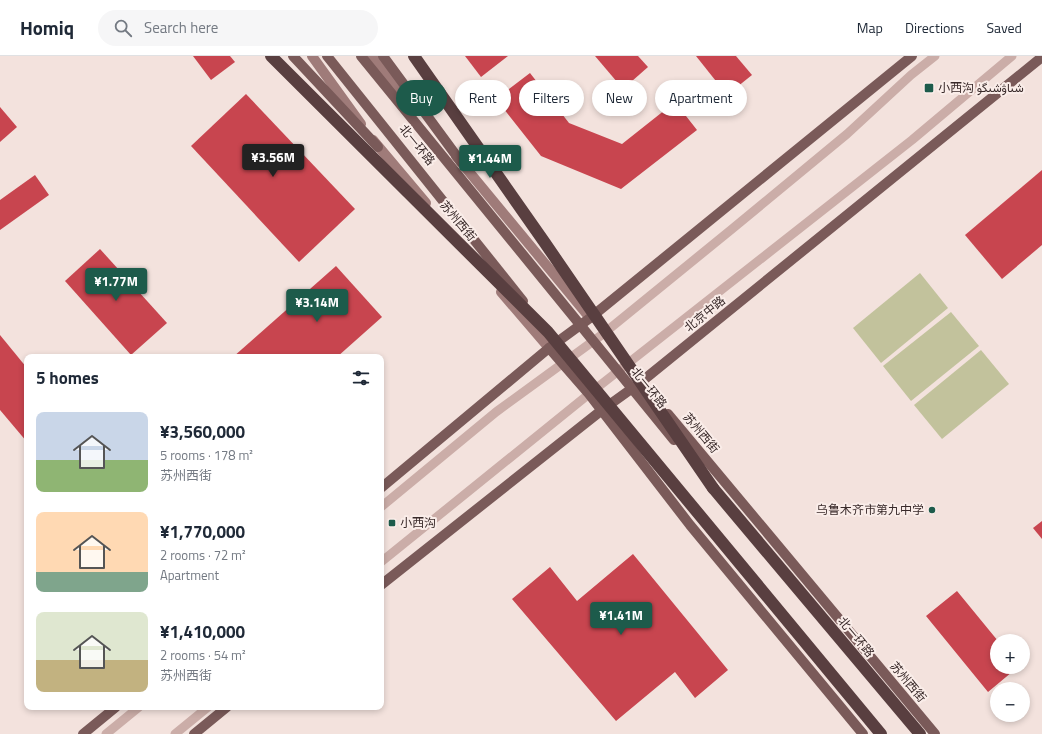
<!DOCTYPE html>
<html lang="en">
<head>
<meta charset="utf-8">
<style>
  :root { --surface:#fff; --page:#f6f6f7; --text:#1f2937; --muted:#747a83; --line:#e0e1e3; --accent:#1d5b4b }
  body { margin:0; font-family:"Titillium Web",Vazirmatn,"Noto Sans SC",sans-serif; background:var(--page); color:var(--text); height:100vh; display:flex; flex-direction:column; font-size:15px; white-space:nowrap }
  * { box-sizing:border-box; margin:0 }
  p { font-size:13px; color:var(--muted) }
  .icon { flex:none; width:22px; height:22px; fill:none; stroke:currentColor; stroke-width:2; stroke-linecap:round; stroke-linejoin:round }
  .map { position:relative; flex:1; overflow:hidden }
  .details { position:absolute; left:24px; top:298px; width:360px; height:356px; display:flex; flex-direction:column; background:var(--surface); border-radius:8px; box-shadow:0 2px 6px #0003 }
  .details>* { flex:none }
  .guide { position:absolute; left:396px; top:24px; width:380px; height:36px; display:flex; gap:8px }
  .buttons { position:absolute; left:990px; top:578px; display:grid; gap:8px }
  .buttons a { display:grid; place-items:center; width:40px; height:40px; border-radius:50%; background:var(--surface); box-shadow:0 2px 6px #0003; font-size:20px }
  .price { position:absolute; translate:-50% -34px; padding:0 9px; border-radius:4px; background:var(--accent); color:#fff; font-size:13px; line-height:26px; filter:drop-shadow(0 1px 2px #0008) }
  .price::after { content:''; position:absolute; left:50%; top:24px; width:12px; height:9px; margin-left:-6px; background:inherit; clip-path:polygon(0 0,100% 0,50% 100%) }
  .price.on { background:#222; color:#fff }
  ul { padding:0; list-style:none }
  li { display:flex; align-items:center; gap:12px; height:100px; padding:0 12px }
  li span { display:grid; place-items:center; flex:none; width:112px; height:80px; border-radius:8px; color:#555 }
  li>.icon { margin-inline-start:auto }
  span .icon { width:48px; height:48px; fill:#fffc; stroke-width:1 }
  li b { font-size:17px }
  h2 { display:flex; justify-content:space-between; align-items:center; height:48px; padding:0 12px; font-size:17px }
  .pill { padding:0 14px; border-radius:18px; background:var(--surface); box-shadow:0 2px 6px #0003; font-size:14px; line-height:36px }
  .pill.on { background:var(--accent); color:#fff }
  header { display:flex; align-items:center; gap:24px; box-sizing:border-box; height:56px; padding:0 20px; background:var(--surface); border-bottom:1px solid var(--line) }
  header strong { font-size:19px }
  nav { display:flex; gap:22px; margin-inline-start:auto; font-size:14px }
  .search { width:280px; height:36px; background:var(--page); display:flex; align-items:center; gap:10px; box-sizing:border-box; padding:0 14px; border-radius:22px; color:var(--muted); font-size:15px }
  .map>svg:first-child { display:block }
  .green { fill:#c2c29c }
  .building { fill:#c8454f }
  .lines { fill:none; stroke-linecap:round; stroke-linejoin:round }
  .lane { stroke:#cbada8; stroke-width:9 }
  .secondary { stroke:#9f7b79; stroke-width:10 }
  .primary { stroke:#7a5a59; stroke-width:10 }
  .highway { stroke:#593f40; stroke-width:12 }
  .primary-bridge { stroke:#7a5a59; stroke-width:10 }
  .highway-bridge { stroke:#593f40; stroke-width:12 }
  .poi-dot { fill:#1d5b4b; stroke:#faede9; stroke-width:1.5 }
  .labels { text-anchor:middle; stroke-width:4; stroke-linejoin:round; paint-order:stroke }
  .poi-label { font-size:12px; fill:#382929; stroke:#faede9; text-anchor:start }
  .street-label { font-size:12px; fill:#382929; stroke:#faede9 }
</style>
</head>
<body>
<header>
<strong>Homiq</strong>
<div class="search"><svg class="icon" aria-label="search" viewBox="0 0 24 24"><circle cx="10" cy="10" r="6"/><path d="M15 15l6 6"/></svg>Search here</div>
<nav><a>Map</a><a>Directions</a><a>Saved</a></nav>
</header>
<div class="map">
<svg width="1042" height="678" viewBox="0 0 1042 678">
  <rect width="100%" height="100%" fill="#f3e2dd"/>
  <g class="green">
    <polygon points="920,217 948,252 881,307 853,272"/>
    <polygon points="951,256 979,290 911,345 883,310"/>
    <polygon points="981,294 1009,328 942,383 914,349"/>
  </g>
  <g class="building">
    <polygon points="193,0 230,0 235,6 211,24"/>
    <polygon points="465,0 508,0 481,21"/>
    <polygon points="595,0 638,0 648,11 623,33"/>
    <polygon points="696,0 736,0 752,19 727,39"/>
    <polygon points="530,17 569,67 622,88 675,46 697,74 621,133 541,100 496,43"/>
    <polygon points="246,38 355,153 299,206 191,90"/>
    <polygon points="0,51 17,71 0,86"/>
    <polygon points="1042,114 1042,189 1002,223 965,179"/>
    <polygon points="35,119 49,139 0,174 0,144"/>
    <polygon points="100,193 167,267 131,299 65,225"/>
    <polygon points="336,210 382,261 337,301 233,301"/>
    <polygon points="0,279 27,312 27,386 0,354"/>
    <polygon points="1042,465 1042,483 1033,472"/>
    <polygon points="633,498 728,614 695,642 675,616 616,665 512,543 550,511 577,545"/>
    <polygon points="957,535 998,585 997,611 1018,611 988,636 926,560"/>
  </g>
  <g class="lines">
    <g class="lane">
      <polyline points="381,451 496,356 603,278 732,173 847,78 911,19 935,0"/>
      <polyline points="381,506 589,338 912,84 1012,0"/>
      <polyline points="106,678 139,651"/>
      <polyline points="175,678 208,651"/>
    </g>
    <g class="secondary">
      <polyline points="312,0 361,68"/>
      <polyline points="372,0 417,54"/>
      <polyline points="373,84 426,147"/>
      <polyline points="456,100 590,262"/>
      <polyline points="501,236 549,292"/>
    </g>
    <g class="primary">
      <polyline points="293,0 378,91"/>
      <polyline points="327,0 523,245"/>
      <polyline points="383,0 461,106"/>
      <polyline points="549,292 589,338 690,469 863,678"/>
      <polyline points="668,358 935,678"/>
      <polyline points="381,432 549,292 590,262 912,0"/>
      <polyline points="381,529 602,354 641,326 1042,1"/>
      <polyline points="83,678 116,651"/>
      <polyline points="194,678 227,651"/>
    </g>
    <polyline class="highway" points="713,432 920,678"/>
    <polyline class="primary-bridge" points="361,0 674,384"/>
    <g class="highway-bridge">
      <polyline points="271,0 548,276 881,678"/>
      <polyline points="414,0 545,187 713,432"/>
    </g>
  </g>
  <g class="poi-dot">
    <rect x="924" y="27" width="10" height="10" rx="2"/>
    <circle cx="932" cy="454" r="4"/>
    <rect x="388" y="463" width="8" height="8" rx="2"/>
  </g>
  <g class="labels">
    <g class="poi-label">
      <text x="938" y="36">小西沟 شىاۋشىگۈ</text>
      <text x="924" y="458" text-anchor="end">乌鲁木齐市第九中学</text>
      <text x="400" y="471">小西沟</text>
    </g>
    <g class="street-label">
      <text transform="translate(417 89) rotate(51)" y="4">北一环路</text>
      <text transform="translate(458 165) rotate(50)" y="4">苏州西街</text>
      <text transform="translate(705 258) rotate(-39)" y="4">北京中路</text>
      <text transform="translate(649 332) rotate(51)" y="4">北一环路</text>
      <text transform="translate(701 377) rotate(50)" y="4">苏州西街</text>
      <text transform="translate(856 581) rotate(50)" y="4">北一环路</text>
      <text transform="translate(908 626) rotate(50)" y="4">苏州西街</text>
    </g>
  </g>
</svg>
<div class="buttons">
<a>+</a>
<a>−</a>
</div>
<b class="price on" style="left:273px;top:122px">¥3.56M</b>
<b class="price" style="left:490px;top:123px">¥1.44M</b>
<b class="price" style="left:116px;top:246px">¥1.77M</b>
<b class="price" style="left:317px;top:267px">¥3.14M</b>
<b class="price" style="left:621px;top:580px">¥1.41M</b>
<div class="guide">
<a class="pill on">Buy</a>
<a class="pill">Rent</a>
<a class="pill">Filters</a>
<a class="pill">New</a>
<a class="pill">Apartment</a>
</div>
<section class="details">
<h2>5 homes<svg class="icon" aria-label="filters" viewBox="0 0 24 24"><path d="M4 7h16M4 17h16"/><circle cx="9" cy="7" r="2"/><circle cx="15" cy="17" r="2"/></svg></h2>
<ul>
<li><span style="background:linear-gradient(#c9d6e8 60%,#8fb573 0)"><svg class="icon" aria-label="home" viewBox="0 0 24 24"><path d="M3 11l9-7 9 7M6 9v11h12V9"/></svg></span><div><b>¥3,560,000</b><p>5 rooms · 178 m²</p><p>苏州西街</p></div></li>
<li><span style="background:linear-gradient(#ffd9b3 75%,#7fa58c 0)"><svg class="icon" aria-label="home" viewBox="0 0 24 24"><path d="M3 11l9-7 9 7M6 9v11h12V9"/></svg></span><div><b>¥1,770,000</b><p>2 rooms · 72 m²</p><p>Apartment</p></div></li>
<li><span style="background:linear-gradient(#dfe7d0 60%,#c2b280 0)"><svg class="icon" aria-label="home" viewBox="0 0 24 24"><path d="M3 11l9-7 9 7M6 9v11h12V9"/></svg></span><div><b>¥1,410,000</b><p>2 rooms · 54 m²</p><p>苏州西街</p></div></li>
</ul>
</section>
</div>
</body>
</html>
